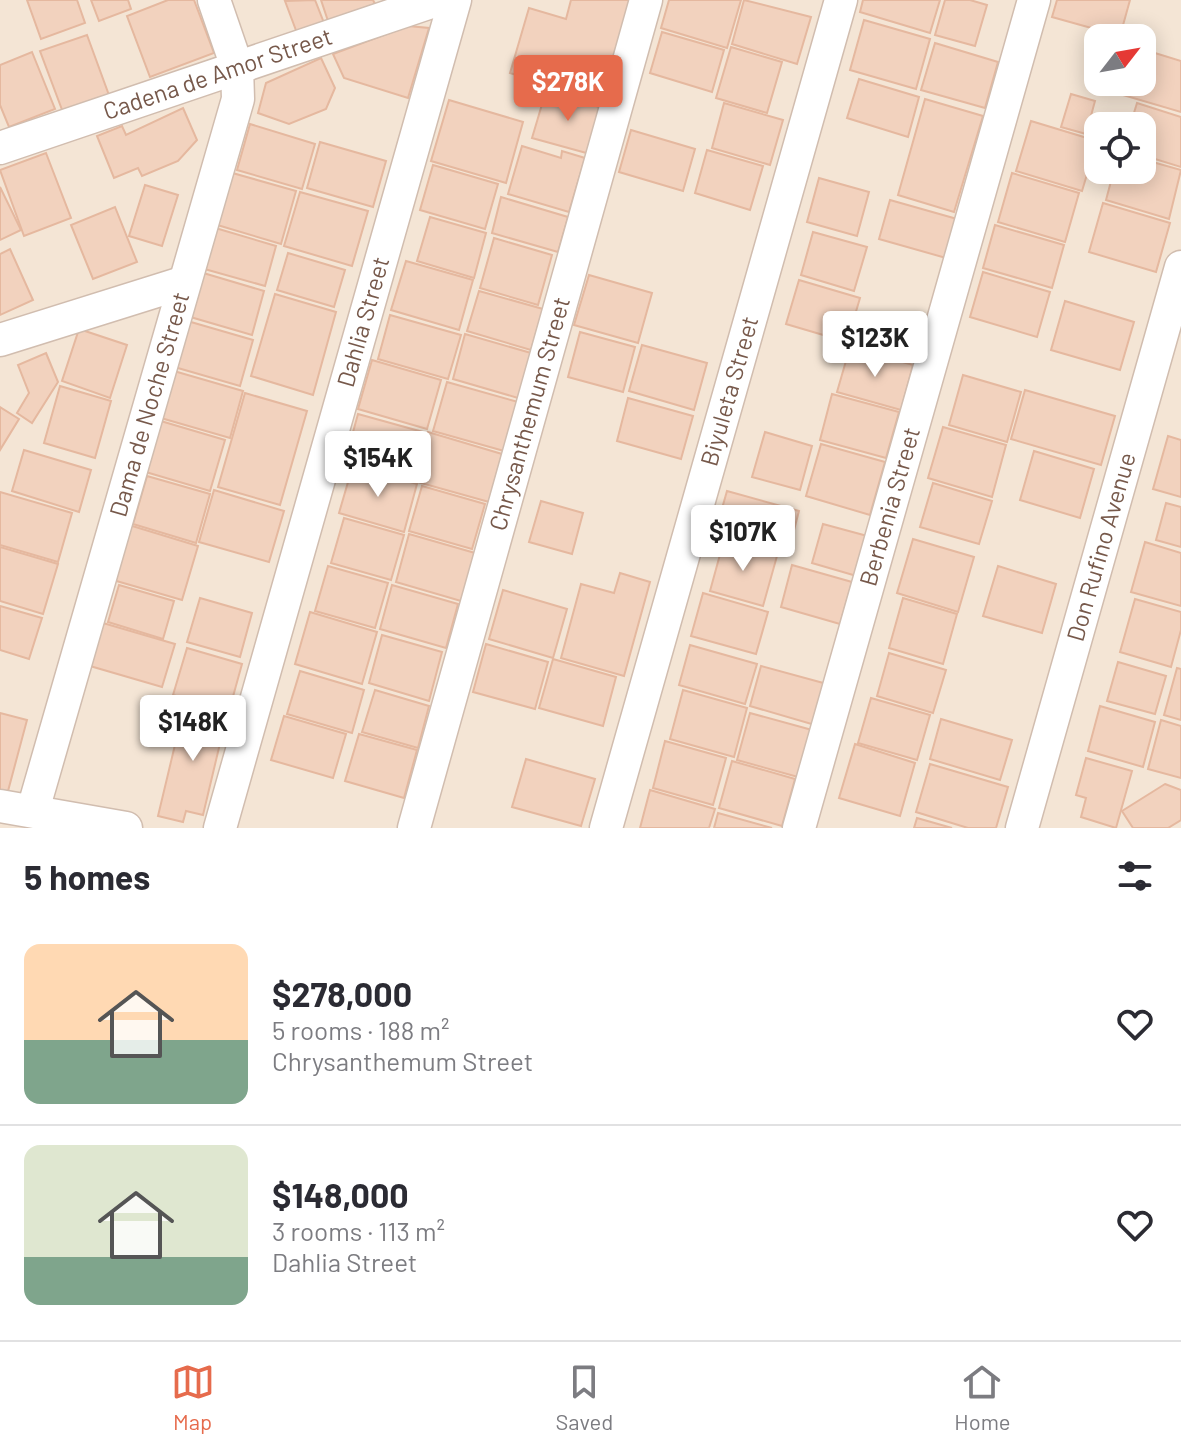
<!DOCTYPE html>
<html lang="en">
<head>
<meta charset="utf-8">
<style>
  :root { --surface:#fff; --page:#f2f2f3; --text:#2b2b33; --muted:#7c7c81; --line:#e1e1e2; --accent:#e66b4c }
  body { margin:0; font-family:Barlow,sans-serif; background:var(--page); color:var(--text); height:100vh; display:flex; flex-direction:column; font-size:30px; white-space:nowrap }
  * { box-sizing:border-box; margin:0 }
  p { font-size:26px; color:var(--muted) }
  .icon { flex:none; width:44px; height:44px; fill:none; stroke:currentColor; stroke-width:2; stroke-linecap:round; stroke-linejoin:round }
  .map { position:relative; height:828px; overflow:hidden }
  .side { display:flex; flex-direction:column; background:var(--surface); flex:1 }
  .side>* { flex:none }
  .needle { width:52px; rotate:59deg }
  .tools { position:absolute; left:1084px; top:24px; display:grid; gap:16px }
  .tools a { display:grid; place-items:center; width:72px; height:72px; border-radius:16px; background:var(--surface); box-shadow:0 4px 20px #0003; font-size:40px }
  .price { position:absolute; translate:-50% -68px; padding:0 18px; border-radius:8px; background:#fff; color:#222; font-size:26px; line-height:52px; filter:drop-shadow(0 2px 4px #0008) }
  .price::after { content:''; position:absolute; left:50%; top:48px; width:24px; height:18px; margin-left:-12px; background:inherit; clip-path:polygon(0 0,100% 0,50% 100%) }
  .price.on { background:var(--accent); color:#fff }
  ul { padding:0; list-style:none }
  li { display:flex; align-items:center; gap:24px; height:200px; padding:0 24px }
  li+li { border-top:2px solid var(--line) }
  li span { display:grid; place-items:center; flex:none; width:224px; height:160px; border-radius:16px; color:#555 }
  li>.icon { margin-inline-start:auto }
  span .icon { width:96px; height:96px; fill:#fffc; stroke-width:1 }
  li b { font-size:34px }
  h2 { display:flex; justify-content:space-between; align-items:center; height:96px; padding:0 24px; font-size:34px }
  .menu { display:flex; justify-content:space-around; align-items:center; height:112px; border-top:2px solid var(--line); background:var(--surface); font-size:22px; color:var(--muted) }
  .menu a { display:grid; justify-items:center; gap:4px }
  .menu .on { color:var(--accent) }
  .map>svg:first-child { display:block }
  .residential { fill:#f4e5d5; fill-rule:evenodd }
  .building { fill:#f2d2be; stroke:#e5b89f; stroke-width:2 }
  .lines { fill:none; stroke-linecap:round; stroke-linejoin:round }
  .minor-casing { stroke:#d1bdaf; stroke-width:35 }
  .minor { stroke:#fff; stroke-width:32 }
  .labels { text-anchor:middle; stroke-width:6; stroke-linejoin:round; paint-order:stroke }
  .street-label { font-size:24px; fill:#77594b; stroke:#fff8ed }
</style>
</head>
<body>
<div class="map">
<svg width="1181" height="828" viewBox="0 0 1181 828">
  <rect width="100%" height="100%" fill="#fcf4e7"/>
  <path class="residential" d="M0,0H1181V828H0ZM1098,38H1142V82H1098ZM1098,126H1142V170H1098Z"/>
  <g class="building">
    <polygon points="27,0 77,0 85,23 41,39"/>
    <polygon points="91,0 128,0 131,9 99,21"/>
    <polygon points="168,0 194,0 214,53 150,77 127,16"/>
    <polygon points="315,0 324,23 297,33 285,1"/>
    <polygon points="321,0 373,0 375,4 328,21"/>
    <polygon points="571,0 630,0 602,100 510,73 529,8 566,19"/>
    <polygon points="669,0 741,0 727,48 661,28"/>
    <polygon points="744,0 811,17 797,64 732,44"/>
    <polygon points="863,0 940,0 930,33 860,12"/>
    <polygon points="945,0 970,0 987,5 975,46 935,35"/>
    <polygon points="1057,0 1130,0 1120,36 1052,17"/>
    <polygon points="864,20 930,39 916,89 850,70"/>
    <polygon points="408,26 429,28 408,98 344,78 333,54"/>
    <polygon points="662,32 724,50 712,92 650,73"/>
    <polygon points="87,35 110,98 64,115 40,51"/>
    <polygon points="935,43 998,62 985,108 921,90"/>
    <polygon points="731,47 782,62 767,113 716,98"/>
    <polygon points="1142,49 1181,61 1181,112 1113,92 1116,82 1142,82"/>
    <polygon points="32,52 55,109 9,127 0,105 0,65"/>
    <polygon points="321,58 335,88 326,109 289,124 258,113 266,83"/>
    <polygon points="859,79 919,97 908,137 847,118"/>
    <polygon points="546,91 603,108 590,154 532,138"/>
    <polygon points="1071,94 1095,101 1086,134 1061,127"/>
    <polygon points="925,99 983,116 954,212 898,195"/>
    <polygon points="449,100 523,122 506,183 431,161"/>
    <polygon points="724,103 783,120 770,165 712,148"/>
    <polygon points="1137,103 1181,117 1181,167 1142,155 1142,126 1130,126"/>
    <polygon points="183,108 197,140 178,161 142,176 138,168 114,178 97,136 122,126 126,135"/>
    <polygon points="1031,121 1097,141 1082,191 1016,171"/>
    <polygon points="250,124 315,144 302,189 237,170"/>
    <polygon points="631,130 695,149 683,191 619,172"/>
    <polygon points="320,142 386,161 373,207 307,188"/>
    <polygon points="522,146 561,158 562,151 585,158 569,212 508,194"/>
    <polygon points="707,150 763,166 750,210 695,193"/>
    <polygon points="46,153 71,218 24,236 0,170"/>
    <polygon points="1142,159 1181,170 1169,219 1106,200 1114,170 1142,170"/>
    <polygon points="433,165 498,184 485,229 420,210"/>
    <polygon points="229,172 296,191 281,244 214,224"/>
    <polygon points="1012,173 1079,193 1065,242 998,222"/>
    <polygon points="819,178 869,192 857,236 807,222"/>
    <polygon points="145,185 178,195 162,246 129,236"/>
    <polygon points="0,187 21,230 0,240"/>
    <polygon points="300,192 368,211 352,266 284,246"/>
    <polygon points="501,197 568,217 558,252 492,233"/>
    <polygon points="890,200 957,219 946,258 879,239"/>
    <polygon points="1103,203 1170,223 1156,272 1089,252"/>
    <polygon points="115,207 137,262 93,279 71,225"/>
    <polygon points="430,217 486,233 474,278 417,261"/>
    <polygon points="995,225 1064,245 1052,288 983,268"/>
    <polygon points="212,227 276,246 265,286 201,268"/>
    <polygon points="813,232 867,247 854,291 801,275"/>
    <polygon points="494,238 552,255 538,305 480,288"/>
    <polygon points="10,249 33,300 0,315 0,254"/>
    <polygon points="288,253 345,270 334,307 277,290"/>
    <polygon points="406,261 473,280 459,330 391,310"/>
    <polygon points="200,272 264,291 252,335 187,316"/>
    <polygon points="983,272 1050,292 1037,337 970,317"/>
    <polygon points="589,275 652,293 638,343 574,325"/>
    <polygon points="799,280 860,298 847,342 786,324"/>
    <polygon points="479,291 543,309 531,350 467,331"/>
    <polygon points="275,294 336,312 313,395 251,376"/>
    <polygon points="1065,301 1134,322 1120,370 1051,350"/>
    <polygon points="390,315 461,335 448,379 378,359"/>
    <polygon points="184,320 253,340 240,386 171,366"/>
    <polygon points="79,329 127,345 110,398 62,381"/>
    <polygon points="580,332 635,347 623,392 568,377"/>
    <polygon points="465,334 531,353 518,398 453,379"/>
    <polygon points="642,345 707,363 694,410 629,391"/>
    <polygon points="850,347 913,365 901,410 837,392"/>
    <polygon points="46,353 58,382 32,423 17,413 29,393 18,365"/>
    <polygon points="372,360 441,380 427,429 358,409"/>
    <polygon points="167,369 243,391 230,438 154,416"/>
    <polygon points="963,375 1021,392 1007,442 949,425"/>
    <polygon points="447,382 518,402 504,451 433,431"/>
    <polygon points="60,386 111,401 95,458 44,443"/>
    <polygon points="1025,390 1115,416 1101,465 1011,439"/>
    <polygon points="245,393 307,411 280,505 218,487"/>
    <polygon points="832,394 899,412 886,458 820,440"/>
    <polygon points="628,398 693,416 681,459 617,441"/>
    <polygon points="0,407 19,419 0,450"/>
    <polygon points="358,414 423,432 410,480 345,461"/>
    <polygon points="154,419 225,440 210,491 139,470"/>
    <polygon points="943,427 1006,445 992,497 928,478"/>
    <polygon points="428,432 502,454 489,502 414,481"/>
    <polygon points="765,432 812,446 800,490 752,477"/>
    <polygon points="1168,436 1181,440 1181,497 1153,489"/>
    <polygon points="821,444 885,462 870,515 806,496"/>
    <polygon points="24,450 91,470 79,512 12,491"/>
    <polygon points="1034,451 1094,469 1080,518 1020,500"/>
    <polygon points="353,465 417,484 404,532 339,513"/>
    <polygon points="147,476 210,494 196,543 133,524"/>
    <polygon points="933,483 992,501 979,544 920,527"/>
    <polygon points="422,486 485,504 472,549 409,531"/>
    <polygon points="214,490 284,511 269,562 199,542"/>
    <polygon points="727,491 799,511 788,553 715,533"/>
    <polygon points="0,492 72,513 58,562 0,545"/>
    <polygon points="541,501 583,513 572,554 529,542"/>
    <polygon points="1166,503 1181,507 1181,547 1156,540"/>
    <polygon points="344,518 404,535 391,580 331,563"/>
    <polygon points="823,524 871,537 860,577 812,563"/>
    <polygon points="129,525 198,546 182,600 113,580"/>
    <polygon points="409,534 475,553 461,601 396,582"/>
    <polygon points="913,539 974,557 958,612 897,593"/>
    <polygon points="724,540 777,556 763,606 710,591"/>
    <polygon points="1145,542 1181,553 1181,606 1131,592"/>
    <polygon points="0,547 58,564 43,614 0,601"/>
    <polygon points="792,565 852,582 840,624 781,607"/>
    <polygon points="328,566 388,583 375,628 315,611"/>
    <polygon points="998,566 1056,584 1042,633 983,616"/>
    <polygon points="620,573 650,582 624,676 561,658 581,584 614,593"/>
    <polygon points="119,585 174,601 163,639 108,622"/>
    <polygon points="392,585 458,604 446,648 380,629"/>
    <polygon points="503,590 567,609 553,658 489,639"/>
    <polygon points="703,593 768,612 756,654 691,636"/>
    <polygon points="200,598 252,613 240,657 187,642"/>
    <polygon points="903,598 957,614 943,664 889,648"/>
    <polygon points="1135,599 1181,612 1181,630 1171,667 1120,652"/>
    <polygon points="0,606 42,618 29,659 0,650"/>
    <polygon points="310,612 377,632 362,684 295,664"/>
    <polygon points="103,623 175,644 162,687 90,666"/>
    <polygon points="382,635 442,652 429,701 369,683"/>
    <polygon points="486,644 548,662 535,709 473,692"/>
    <polygon points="690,645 757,664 745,704 679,685"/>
    <polygon points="187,648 242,664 229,711 173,695"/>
    <polygon points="889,653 946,670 933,713 877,696"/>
    <polygon points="553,659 616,677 603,726 539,708"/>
    <polygon points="1118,662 1166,676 1155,714 1107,701"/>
    <polygon points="761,666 827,684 815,725 750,706"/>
    <polygon points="1177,668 1181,669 1181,720 1164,715"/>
    <polygon points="300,671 364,690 352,733 287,714"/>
    <polygon points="375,690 429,706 418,748 362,732"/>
    <polygon points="683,690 747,708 734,757 670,739"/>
    <polygon points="871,698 930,715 917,760 858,743"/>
    <polygon points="185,703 227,714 203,815 186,811 183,822 158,816"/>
    <polygon points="1100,706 1155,722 1143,767 1088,751"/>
    <polygon points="0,713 27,720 4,806 0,805"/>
    <polygon points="750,713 812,730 798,777 737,760"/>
    <polygon points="284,716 346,734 333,778 271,760"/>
    <polygon points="941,719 1012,740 1000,780 930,759"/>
    <polygon points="1161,720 1181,726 1181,778 1148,769"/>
    <polygon points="359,734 417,750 404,798 345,781"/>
    <polygon points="665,741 726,758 713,805 653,788"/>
    <polygon points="855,744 915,763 900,816 839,798"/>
    <polygon points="1086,758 1132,771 1116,828 1081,817 1086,798 1076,795"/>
    <polygon points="526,759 595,779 581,826 512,807"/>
    <polygon points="732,761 795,779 782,826 719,808"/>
    <polygon points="930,764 1008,787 996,828 968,828 916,812"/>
    <polygon points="1165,784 1181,790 1181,820 1168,828 1133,828 1122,811"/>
    <polygon points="650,790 715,809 709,828 640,828"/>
    <polygon points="718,813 772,828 714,828"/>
    <polygon points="917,818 952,828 914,828"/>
  </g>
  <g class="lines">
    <defs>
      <g id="minor">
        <path id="s1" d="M0,148L437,0"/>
        <polyline points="0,340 182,283"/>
        <polyline points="0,806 126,828"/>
        <path id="s2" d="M33,810L238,99L237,67L214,0"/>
        <path id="s3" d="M220,828L455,0"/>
        <path id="s4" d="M414,828L646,0"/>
        <path id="s5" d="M606,828L841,0"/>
        <path id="s6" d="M799,828L1034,0"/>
        <path id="s7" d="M1022,828L1181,267"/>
      </g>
    </defs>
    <use href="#minor" class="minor-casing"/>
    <use href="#minor" class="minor"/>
  </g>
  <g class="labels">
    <g class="street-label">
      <text dy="8" stroke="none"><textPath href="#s1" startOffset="230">Cadena de Amor Street</textPath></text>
      <text dy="8" stroke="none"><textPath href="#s3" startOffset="526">Dahlia Street</textPath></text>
      <text dy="8" stroke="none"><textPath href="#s5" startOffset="454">Biyuleta Street</textPath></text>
      <text dy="8" stroke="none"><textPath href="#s2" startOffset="422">Dama de Noche Street</textPath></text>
      <text dy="8" stroke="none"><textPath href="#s4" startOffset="430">Chrysanthemum Street</textPath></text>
      <text dy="8" stroke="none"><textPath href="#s6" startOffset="334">Berbenia Street</textPath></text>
      <text dy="8" stroke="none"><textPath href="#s7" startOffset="292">Don Rufino Avenue</textPath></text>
    </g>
  </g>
</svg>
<div class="tools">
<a><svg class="needle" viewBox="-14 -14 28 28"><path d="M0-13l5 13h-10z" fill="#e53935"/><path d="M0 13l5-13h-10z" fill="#7c7c81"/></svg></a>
<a><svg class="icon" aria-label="locate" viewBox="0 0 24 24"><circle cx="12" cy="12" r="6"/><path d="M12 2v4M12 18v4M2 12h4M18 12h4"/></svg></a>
</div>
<b class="price on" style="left:568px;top:123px">$278K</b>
<b class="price" style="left:875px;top:379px">$123K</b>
<b class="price" style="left:378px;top:499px">$154K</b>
<b class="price" style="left:743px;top:573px">$107K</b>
<b class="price" style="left:193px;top:763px">$148K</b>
</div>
<section class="side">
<h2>5 homes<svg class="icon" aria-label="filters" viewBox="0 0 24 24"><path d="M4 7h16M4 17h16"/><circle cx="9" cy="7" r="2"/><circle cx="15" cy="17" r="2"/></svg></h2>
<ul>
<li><span style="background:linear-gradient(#ffd9b3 60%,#7fa58c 0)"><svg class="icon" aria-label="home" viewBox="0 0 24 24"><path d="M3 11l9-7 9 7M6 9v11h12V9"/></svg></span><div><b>$278,000</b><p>5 rooms · 188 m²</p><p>Chrysanthemum Street</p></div><svg class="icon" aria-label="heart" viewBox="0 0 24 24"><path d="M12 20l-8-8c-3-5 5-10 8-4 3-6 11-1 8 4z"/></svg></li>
<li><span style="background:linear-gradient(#dfe7d0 70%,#7fa58c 0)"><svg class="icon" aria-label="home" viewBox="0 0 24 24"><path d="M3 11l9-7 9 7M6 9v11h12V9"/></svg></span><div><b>$148,000</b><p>3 rooms · 113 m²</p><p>Dahlia Street</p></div><svg class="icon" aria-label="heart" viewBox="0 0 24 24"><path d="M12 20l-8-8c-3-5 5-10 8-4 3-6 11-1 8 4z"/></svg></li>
</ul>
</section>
<nav class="menu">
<a class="on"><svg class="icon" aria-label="map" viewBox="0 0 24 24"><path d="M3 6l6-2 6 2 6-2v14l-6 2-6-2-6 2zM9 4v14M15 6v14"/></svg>Map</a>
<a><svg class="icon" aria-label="saved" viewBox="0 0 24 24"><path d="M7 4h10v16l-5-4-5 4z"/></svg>Saved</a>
<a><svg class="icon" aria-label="home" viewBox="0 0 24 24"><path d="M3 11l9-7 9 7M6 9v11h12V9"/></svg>Home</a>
</nav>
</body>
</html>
